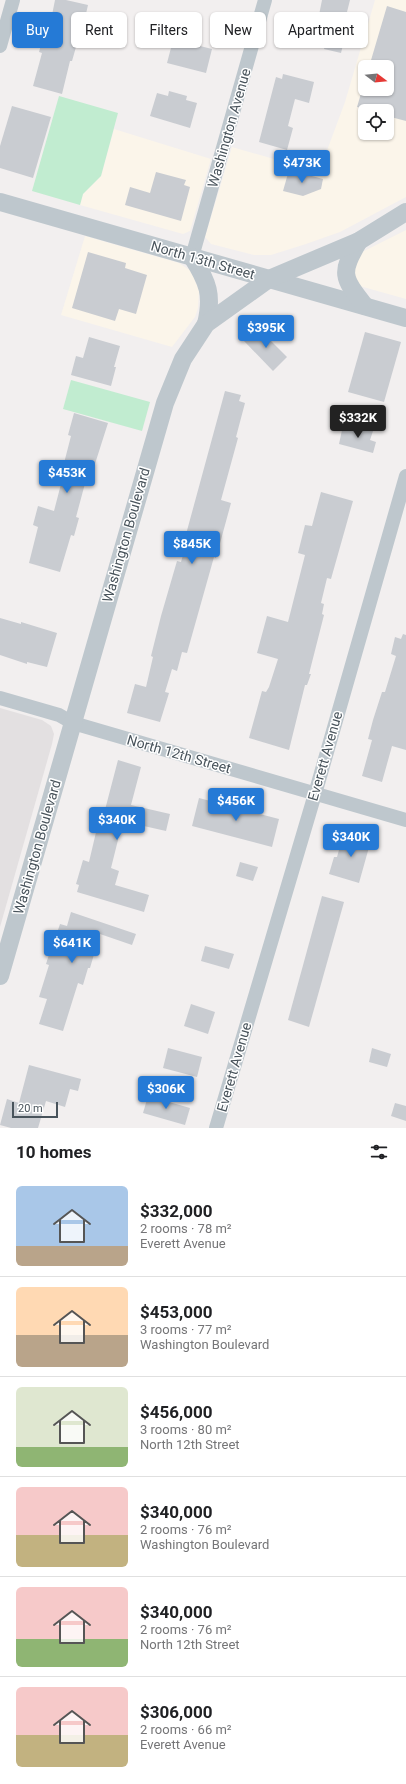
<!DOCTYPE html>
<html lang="en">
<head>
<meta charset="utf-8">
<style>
  :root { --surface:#fff; --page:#f6f6f6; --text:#202124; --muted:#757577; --line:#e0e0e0; --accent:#257ad6 }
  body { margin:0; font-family:Roboto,sans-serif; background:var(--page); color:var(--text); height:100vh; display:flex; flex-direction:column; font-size:15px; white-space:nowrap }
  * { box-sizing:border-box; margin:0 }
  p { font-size:13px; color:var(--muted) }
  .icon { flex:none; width:22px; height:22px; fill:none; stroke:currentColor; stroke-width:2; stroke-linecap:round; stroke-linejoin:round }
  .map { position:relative; height:1128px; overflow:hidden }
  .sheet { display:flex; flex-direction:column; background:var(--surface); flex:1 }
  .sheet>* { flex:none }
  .hud { position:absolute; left:12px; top:12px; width:382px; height:36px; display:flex; gap:8px }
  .needle { width:26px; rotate:106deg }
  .tools { position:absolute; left:358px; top:60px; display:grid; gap:8px }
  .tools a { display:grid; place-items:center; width:36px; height:36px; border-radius:6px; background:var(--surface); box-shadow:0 1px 3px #0004; font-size:20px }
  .scale { position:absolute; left:12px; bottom:10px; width:46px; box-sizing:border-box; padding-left:4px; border:2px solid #48535b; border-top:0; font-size:11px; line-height:14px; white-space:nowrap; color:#48535b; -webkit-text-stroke:3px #fff; paint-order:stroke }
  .price { position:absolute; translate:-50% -34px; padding:0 9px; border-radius:4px; background:var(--accent); color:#fff; font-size:13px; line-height:26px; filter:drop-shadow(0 1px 2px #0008) }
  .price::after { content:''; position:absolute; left:50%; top:24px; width:12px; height:9px; margin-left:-6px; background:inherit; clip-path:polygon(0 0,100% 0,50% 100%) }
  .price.active { background:#222; color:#fff }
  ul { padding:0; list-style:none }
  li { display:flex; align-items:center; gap:12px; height:100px; padding:0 16px }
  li+li { border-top:1px solid var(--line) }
  li span { display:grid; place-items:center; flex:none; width:112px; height:80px; border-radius:6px; color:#555 }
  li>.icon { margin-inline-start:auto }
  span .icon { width:48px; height:48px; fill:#fffc; stroke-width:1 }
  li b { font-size:17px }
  h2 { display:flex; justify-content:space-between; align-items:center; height:48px; padding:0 16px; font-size:17px }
  .chip { padding:0 14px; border-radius:6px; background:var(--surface); box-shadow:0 1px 3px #0004; font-size:14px; line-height:36px }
  .chip.active { background:var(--accent); color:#fff }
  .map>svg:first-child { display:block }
  .commercial { fill:#fbf5ea; fill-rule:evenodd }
  .education { fill:#e3e0e1 }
  .green { fill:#c1ecd0 }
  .building { fill:#c9ccd1 }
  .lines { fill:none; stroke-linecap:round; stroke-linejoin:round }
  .minor { stroke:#bec7cd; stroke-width:14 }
  .tertiary { stroke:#bec7cd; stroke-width:18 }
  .labels { text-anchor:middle; stroke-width:3; stroke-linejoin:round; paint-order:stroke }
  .street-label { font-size:14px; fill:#48535b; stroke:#fff }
</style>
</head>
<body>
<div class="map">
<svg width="406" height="1128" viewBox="0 0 406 1128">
  <rect width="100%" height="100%" fill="#f2efef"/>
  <g class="commercial">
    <path d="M375,0H406V197L340,232L306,244L271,255H254L211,244L205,237L232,147L319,172L345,102ZM365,67H387V89H365ZM365,111H387V133H365Z"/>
    <polygon points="114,129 211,159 190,231 183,234 80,205 83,194 101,176"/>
    <polygon points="406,230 406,299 356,285 351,265 358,254"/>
    <polygon points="85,236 179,263 191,271 199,291 198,308 195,317 172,347 61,315"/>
  </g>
  <polygon class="education" points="0,708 42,720 51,726 54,734 52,744 0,927"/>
  <g class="green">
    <polygon points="59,96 118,113 101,176 83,194 80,205 32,191"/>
    <polygon points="71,380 150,402 142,431 63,409"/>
  </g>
  <g class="building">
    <polygon points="55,0 66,0 88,5 80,40 78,40 72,61 70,61 62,94 33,86 42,53 39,52 44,34 48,35"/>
    <polygon points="322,0 350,0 342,32 346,33 341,53 324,49 331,23 318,20"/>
    <polygon points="387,6 406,12 406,121 387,116 387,111 371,111 357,107 365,80 365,89 387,89 387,67 369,67"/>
    <polygon points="184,42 212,49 206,73 167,63 172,44 183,47"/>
    <polygon points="283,74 314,82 309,103 295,99 288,126 293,128 287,150 259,142 276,77 282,79"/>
    <polygon points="169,91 187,96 186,100 197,103 190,128 150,116 157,93 168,96"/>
    <polygon points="12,106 51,117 33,178 0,168 0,146"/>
    <polygon points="289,170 323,179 321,189 303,196 283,191"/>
    <polygon points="156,172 186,180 184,185 190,187 181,221 125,205 130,187 150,193"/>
    <polygon points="88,252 126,263 125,268 147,275 136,314 119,309 115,321 72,308"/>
    <polygon points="258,328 287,357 273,371 244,341"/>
    <polygon points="365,332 401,342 384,402 348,392"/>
    <polygon points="89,337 120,346 114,367 116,367 111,386 71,375 76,356 83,358"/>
    <polygon points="225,391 241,395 239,401 245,403 236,437 238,438 221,500 231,503 216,558 214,557 187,653 182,652 177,671 172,669 165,692 169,693 160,722 127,713 135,684 146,687 153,657 151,656 161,616 177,561 181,562 188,538 185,538"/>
    <polygon points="74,413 108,423 94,467 90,465 76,517 79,518 74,536 71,535 60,572 29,563 38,527 33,525 38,506 54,511 61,484 51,481 55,465 63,467 71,436 68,435"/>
    <polygon points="346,424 373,431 370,440 376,442 373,453 339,444 342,430 344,430"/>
    <polygon points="321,492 353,501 331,579 327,578 321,603 324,604 322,614 324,615 309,674 311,674 307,685 305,685 289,750 249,738 262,691 266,692 269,687 278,659 257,653 267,616 288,622 305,555 298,553 305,525 312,526"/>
    <polygon points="0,618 21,624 21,622 57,633 47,667 27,662 27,664 0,655"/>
    <polygon points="403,634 406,635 406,750 392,746 382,782 362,776 372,740 368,739 373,720 382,692 385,692 396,656 391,654 395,637 401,639"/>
    <polygon points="118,760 141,767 131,805 170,814 166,831 126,822 126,825 122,824 111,868 119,871 115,885 149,895 144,912 77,892 79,885 76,884 83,860 89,862 97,828 100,829"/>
    <polygon points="199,798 279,819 272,847 192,826"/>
    <polygon points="344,832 371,840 359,883 329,874 334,857 337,857"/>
    <polygon points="240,862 258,867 253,881 236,876"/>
    <polygon points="322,896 344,902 309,1027 288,1020"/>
    <polygon points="71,912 136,934 132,945 100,934 90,968 88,968 83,985 78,983 63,1031 39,1024 47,999 39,997 49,965 46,964 53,942 54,942 60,924 67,926"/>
    <polygon points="205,946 234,954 229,969 201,961"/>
    <polygon points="191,1004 215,1012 208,1034 184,1026"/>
    <polygon points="168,1048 202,1057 197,1077 163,1068"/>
    <polygon points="372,1048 391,1054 387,1067 369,1062"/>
    <polygon points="29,1065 81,1079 78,1091 70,1089 65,1107 46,1101 38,1128 11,1128 0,1125 7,1099 19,1103"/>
    <polygon points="148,1096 190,1108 185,1125 143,1113"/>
    <polygon points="395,1103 406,1106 406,1121 391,1116"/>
  </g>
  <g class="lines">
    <g class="minor">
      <polyline points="0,46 13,0"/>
      <polyline points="192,257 265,0"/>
      <polyline points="0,698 59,715 73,723 406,820"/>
      <polyline points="216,1128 315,794 406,476"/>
    </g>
    <g class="tertiary">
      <polyline points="0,202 406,318"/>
      <path d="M359,241C340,273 342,277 365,306"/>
      <path d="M192,257C208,282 213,295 206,324"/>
      <polyline points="0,976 165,403 183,359 206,324 269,279 359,241 406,212"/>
    </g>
  </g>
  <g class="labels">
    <g class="street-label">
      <text transform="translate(229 128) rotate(-74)" y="5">Washington Avenue</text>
      <text transform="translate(203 260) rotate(16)" y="5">North 13th Street</text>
      <text transform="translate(126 535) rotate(-74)" y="5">Washington Boulevard</text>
      <text transform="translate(179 754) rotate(16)" y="5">North 12th Street</text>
      <text transform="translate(325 756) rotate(-74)" y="5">Everett Avenue</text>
      <text transform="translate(37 847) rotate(-74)" y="5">Washington Boulevard</text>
      <text transform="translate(234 1067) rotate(-74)" y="5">Everett Avenue</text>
    </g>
  </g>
</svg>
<div class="tools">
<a><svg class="needle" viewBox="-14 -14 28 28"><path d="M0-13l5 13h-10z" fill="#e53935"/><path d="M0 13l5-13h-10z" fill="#757577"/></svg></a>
<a><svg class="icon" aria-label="locate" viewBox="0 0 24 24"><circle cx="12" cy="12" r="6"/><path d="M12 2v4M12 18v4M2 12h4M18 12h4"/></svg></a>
</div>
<div class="scale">20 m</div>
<b class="price" style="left:302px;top:184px">$473K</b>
<b class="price" style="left:266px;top:349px">$395K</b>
<b class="price active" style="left:358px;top:439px">$332K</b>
<b class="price" style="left:67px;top:494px">$453K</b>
<b class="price" style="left:192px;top:565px">$845K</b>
<b class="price" style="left:236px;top:822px">$456K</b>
<b class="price" style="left:117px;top:841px">$340K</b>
<b class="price" style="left:351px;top:858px">$340K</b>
<b class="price" style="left:72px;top:964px">$641K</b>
<b class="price" style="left:166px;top:1110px">$306K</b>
<div class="hud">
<a class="chip active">Buy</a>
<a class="chip">Rent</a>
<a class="chip">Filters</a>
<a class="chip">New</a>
<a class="chip">Apartment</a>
</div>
</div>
<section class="sheet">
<h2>10 homes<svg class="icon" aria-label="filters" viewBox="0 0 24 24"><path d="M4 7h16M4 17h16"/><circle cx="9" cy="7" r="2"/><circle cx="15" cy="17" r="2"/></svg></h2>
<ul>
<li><span style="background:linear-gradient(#a9c7e8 75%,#b9a48a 0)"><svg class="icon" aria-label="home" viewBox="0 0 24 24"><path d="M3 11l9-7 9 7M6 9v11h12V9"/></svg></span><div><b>$332,000</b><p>2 rooms · 78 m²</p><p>Everett Avenue</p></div></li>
<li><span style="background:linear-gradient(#ffd9b3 60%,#b9a48a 0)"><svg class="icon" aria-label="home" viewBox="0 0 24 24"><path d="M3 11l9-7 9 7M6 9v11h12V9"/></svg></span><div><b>$453,000</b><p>3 rooms · 77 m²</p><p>Washington Boulevard</p></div></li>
<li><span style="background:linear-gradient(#dfe7d0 75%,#8fb573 0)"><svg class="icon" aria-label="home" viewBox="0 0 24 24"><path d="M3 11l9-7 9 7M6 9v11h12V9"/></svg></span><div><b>$456,000</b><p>3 rooms · 80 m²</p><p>North 12th Street</p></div></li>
<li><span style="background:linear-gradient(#f6c9c9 60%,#c2b280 0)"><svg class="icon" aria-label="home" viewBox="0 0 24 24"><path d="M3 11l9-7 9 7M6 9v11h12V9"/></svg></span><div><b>$340,000</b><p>2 rooms · 76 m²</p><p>Washington Boulevard</p></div></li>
<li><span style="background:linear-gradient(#f6c9c9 65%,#8fb573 0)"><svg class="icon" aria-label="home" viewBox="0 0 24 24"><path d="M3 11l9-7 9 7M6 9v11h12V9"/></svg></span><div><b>$340,000</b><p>2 rooms · 76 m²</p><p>North 12th Street</p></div></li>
<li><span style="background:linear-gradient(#f6c9c9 60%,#c2b280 0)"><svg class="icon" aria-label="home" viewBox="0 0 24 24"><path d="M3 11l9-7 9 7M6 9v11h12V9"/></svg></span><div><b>$306,000</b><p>2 rooms · 66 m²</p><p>Everett Avenue</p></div></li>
</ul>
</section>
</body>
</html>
